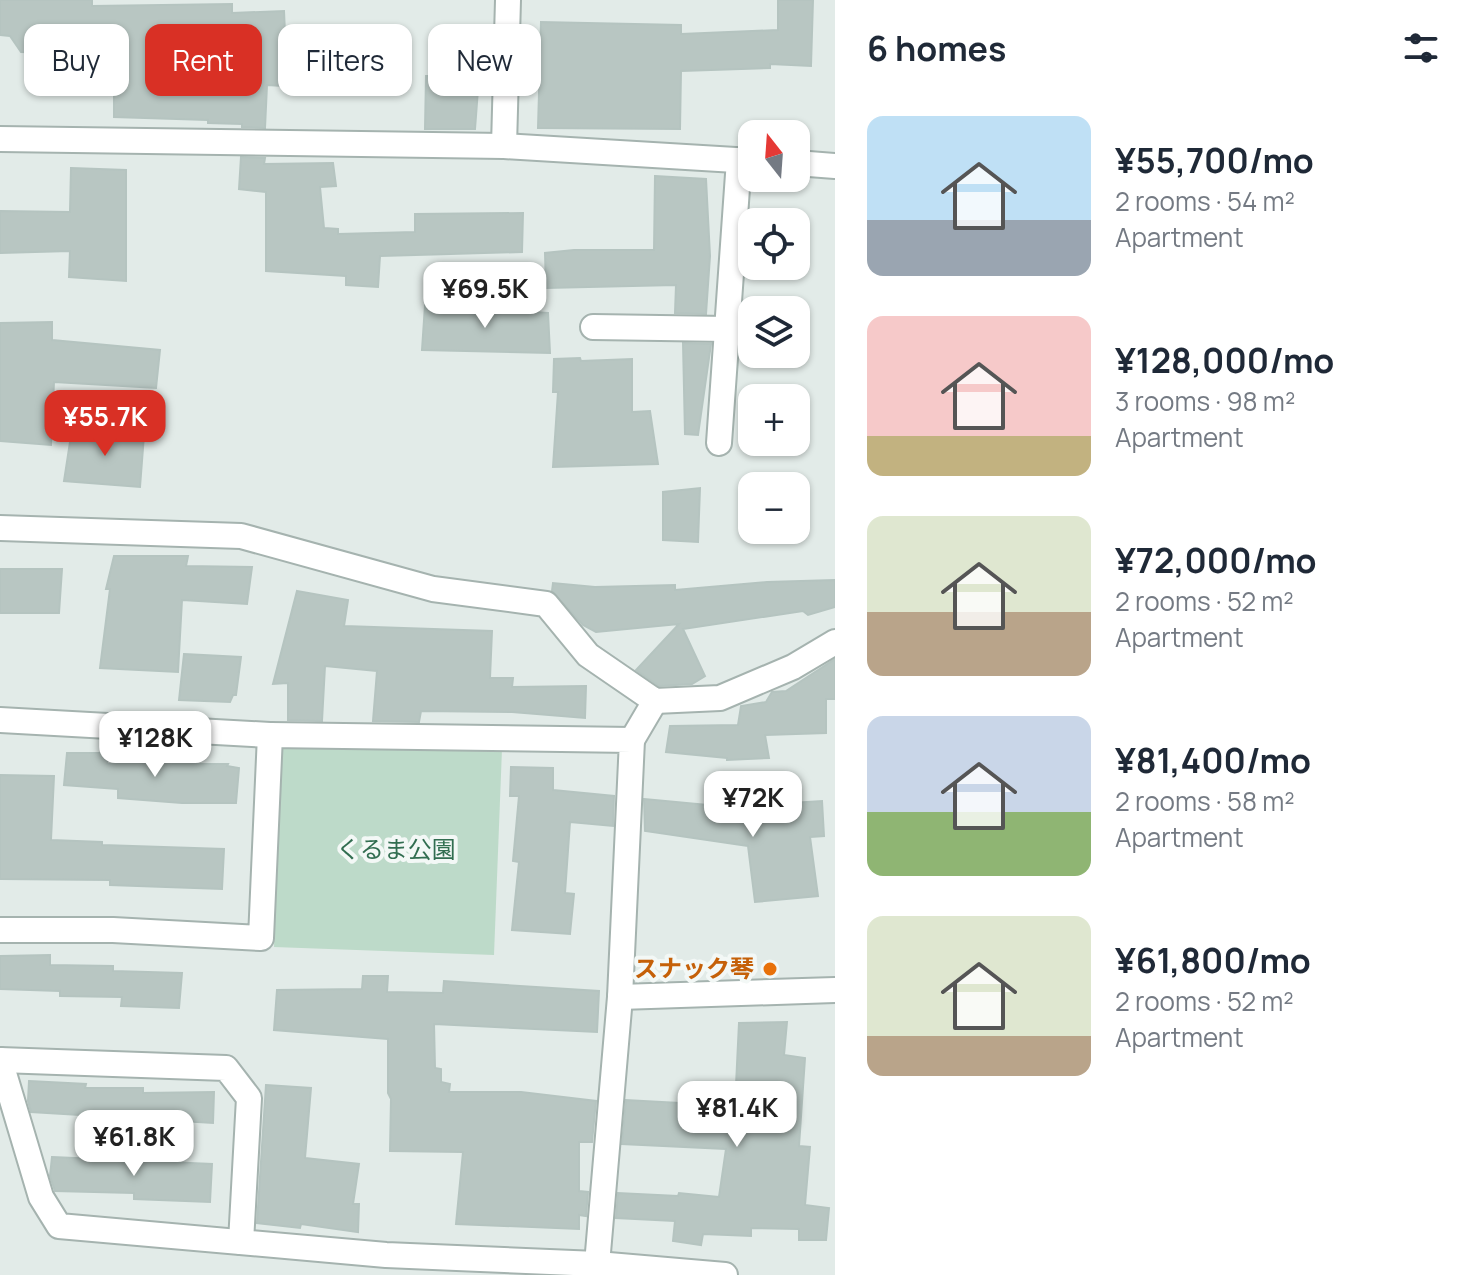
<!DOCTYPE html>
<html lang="en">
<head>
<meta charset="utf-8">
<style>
  :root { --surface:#fff; --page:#f2f2f3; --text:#1f2937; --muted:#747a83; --accent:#d93025 }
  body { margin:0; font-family:Manrope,"Noto Sans JP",sans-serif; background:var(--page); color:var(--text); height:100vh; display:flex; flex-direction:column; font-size:30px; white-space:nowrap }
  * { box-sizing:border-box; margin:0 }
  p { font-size:26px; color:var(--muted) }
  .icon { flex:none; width:44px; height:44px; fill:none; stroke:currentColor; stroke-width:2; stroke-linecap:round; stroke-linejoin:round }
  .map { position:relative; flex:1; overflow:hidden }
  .side { display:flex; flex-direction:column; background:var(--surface); width:640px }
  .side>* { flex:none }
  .top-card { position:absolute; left:24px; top:24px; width:690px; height:72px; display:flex; gap:16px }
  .needle { width:52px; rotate:343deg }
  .fabs { position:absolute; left:738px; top:120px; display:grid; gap:16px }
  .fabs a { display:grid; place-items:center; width:72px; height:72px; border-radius:16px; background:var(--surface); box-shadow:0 2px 6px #0004; font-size:40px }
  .price { position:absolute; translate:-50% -68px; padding:0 18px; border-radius:16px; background:#fff; color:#222; font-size:26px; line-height:52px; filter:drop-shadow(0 2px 4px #0008) }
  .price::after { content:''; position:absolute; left:50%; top:48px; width:24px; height:18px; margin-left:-12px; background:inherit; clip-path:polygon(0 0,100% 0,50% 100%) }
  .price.selected { background:var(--accent); color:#fff }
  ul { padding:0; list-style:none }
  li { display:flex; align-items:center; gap:24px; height:200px; padding:0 32px }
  li span { display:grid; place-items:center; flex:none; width:224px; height:160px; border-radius:16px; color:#555 }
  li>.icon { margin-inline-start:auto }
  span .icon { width:96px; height:96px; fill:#fffc; stroke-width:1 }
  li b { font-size:34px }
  h2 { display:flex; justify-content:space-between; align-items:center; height:96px; padding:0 32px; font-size:34px }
  .chip { padding:0 28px; border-radius:16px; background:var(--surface); box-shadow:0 2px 6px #0004; font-size:28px; line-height:72px }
  .chip.selected { background:var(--accent); color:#fff }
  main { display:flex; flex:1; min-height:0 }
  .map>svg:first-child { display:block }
  .green { fill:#bddac9 }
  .building { fill:#b8c6c2; stroke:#b5c4c0; stroke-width:2 }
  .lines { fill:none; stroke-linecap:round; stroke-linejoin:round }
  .street-casing { stroke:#a5b3af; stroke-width:28 }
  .street { stroke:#fff; stroke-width:24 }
  .food-dot { fill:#e8710a; stroke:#f3f8f6; stroke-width:3 }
  .labels { text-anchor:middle; stroke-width:8; stroke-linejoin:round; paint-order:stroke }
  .park-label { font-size:24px; fill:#326e51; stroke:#f3f8f6 }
  .food-label { font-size:24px; font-weight:bold; fill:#c56008; stroke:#f3f8f6; text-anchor:end }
</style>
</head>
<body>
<main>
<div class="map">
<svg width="835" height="1275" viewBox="0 0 835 1275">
  <rect width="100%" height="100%" fill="#e2ebe8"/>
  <polygon class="green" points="280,747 502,749 494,955 274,947"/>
  <g class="building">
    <polygon points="0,0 92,0 92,6 232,4 232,13 284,11 286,55 282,55 282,86 267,85 265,128 242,127 242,124 208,123 208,120 114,117 114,75 55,78 53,53 21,52 10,36 0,35"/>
    <polygon points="778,0 813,0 811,66 770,64 770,68 681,71 680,129 538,128 541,22 681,25 681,34 778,30"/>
    <polygon points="426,76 479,76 475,129 425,129"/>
    <polygon points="241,157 265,158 264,164 333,163 336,186 320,187 324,228 338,229 338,234 415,232 415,214 523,213 522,252 380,256 378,287 346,285 346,276 266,271 266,192 239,189"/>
    <polygon points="71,168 126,170 126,281 69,277 70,251 0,253 0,211 70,212"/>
    <polygon points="655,176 706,179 710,256 706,314 675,313 676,285 546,288 545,253 574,250 654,250"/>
    <polygon points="425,305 548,313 550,353 422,350"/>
    <polygon points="52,322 52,340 160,350 156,388 54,382 51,445 0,441 0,323"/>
    <polygon points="683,343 711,344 698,435 685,434"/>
    <polygon points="580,358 581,361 632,359 632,412 650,411 658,464 553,467 558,392 553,392 554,359"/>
    <polygon points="72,429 144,435 140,487 64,481"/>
    <polygon points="700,488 698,542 663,540 663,492"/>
    <polygon points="114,556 188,556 186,566 252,567 247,604 182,600 178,672 100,668 110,589 106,589"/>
    <polygon points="0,569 62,569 59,613 0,613"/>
    <polygon points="835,580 835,607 808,615 803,611 683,629 705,676 692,684 659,686 636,670 679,624 596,632 583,625 552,591 553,583 595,587 675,585 675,590 767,582"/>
    <polygon points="297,591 348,600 344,626 492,631 490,678 513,678 512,687 586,686 585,718 512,712 421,711 419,722 373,721 377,671 325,666 322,721 288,720 288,683 273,684"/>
    <polygon points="184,654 241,657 236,695 233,695 230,702 179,700"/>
    <polygon points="835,659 835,699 826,699 826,733 765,735 769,758 727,760 727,758 666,752 670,726 738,725 741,706 766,702 772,692 786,691"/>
    <polygon points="67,753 109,753 107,764 174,761 173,764 228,764 227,766 239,768 236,803 182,803 118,798 118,789 64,785"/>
    <polygon points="511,767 553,768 553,790 614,796 613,826 570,822 565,893 574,894 570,934 512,930 519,862 513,861 519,796 510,796"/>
    <polygon points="0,775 54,776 51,840 102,842 102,845 224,849 222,889 110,885 110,880 0,879"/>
    <polygon points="644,799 729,807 822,801 824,836 810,837 818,896 755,902 748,846 645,831"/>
    <polygon points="50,955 50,965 113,966 113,971 182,973 179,1008 121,1006 122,997 60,996 60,991 0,989 0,956"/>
    <polygon points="363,976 388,976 387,992 443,993 444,981 599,991 597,1032 434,1024 435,1068 441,1069 441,1082 450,1084 449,1092 521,1092 596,1101 592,1142 579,1142 579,1191 588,1192 586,1216 579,1215 579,1229 456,1224 463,1152 390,1151 391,1099 388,1093 388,1039 274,1030 277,990 362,989"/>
    <polygon points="787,1022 784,1055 805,1058 799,1146 810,1147 805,1205 829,1208 826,1240 799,1240 799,1229 751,1228 751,1236 703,1234 701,1245 673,1241 675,1221 616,1218 618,1193 678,1196 679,1193 719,1197 726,1149 622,1144 626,1100 735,1106 739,1023"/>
    <polygon points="29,1081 86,1084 85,1088 143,1088 143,1093 214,1092 213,1123 31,1112 28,1101"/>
    <polygon points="266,1085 311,1088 305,1158 359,1164 353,1204 359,1204 358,1232 301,1224 300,1228 257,1223"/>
    <polygon points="52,1157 212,1164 210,1202 134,1199 134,1193 55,1191 50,1176"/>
  </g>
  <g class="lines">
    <defs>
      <g id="street">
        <polyline points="0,139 504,146 752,161"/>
        <polyline points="504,146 508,0"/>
        <polyline points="796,163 835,166"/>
        <polyline points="593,327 727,329"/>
        <polyline points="719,443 739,160"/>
        <polyline points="0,528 241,536 433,589 546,604 588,655 655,701 720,698 793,667 835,642"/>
        <polyline points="0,720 270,735"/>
        <polyline points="632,740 655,701"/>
        <polyline points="0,930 113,930 261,938 270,735 632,740 620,997 597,1264"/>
        <polyline points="620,997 835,990"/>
        <polyline points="0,1060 41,1197 59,1226 386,1255 597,1264 725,1275"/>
        <polyline points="0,1060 226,1068 249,1098 241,1242"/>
      </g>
    </defs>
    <use href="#street" class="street-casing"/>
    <use href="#street" class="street"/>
  </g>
  <circle class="food-dot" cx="770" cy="969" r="8"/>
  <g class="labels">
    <g class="park-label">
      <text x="396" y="858">くるま公園</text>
    </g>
    <g class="food-label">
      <text x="754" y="977">スナック琴</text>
    </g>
  </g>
</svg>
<div class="fabs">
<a><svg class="needle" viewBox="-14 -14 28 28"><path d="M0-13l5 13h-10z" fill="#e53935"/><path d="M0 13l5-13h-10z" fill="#747a83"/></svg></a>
<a><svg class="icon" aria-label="locate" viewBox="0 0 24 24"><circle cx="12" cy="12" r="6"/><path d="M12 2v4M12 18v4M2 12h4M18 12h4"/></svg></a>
<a><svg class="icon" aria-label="layers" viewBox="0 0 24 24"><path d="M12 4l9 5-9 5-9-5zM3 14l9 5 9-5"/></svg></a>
<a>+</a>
<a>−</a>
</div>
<b class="price" style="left:485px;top:330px">¥69.5K</b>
<b class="price selected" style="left:105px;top:458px">¥55.7K</b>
<b class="price" style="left:155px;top:779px">¥128K</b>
<b class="price" style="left:753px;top:839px">¥72K</b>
<b class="price" style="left:737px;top:1149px">¥81.4K</b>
<b class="price" style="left:134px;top:1178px">¥61.8K</b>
<div class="top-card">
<a class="chip">Buy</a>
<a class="chip selected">Rent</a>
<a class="chip">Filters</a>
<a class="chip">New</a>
</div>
</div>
<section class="side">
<h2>6 homes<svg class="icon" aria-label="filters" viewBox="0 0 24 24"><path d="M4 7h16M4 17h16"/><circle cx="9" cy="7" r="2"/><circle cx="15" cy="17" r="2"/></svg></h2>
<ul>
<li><span style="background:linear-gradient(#bfe0f5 65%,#9aa5b1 0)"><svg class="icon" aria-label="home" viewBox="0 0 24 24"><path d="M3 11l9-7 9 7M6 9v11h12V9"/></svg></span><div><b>¥55,700/mo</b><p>2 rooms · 54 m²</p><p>Apartment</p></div></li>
<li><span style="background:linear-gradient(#f6c9c9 75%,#c2b280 0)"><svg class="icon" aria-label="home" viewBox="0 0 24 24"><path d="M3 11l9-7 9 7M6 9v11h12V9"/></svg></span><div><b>¥128,000/mo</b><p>3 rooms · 98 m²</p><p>Apartment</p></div></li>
<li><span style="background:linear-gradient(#dfe7d0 60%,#b9a48a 0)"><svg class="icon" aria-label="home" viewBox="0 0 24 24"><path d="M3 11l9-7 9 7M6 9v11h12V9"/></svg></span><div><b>¥72,000/mo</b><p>2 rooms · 52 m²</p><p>Apartment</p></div></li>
<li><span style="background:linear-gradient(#c9d6e8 60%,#8fb573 0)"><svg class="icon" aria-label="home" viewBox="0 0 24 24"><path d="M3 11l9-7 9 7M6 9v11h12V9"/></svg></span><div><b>¥81,400/mo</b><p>2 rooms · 58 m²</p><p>Apartment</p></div></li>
<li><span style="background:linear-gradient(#dfe7d0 75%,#b9a48a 0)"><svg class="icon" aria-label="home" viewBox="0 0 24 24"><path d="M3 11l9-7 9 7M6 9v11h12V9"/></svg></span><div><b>¥61,800/mo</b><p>2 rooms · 52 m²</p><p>Apartment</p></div></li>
</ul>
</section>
</main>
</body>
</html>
